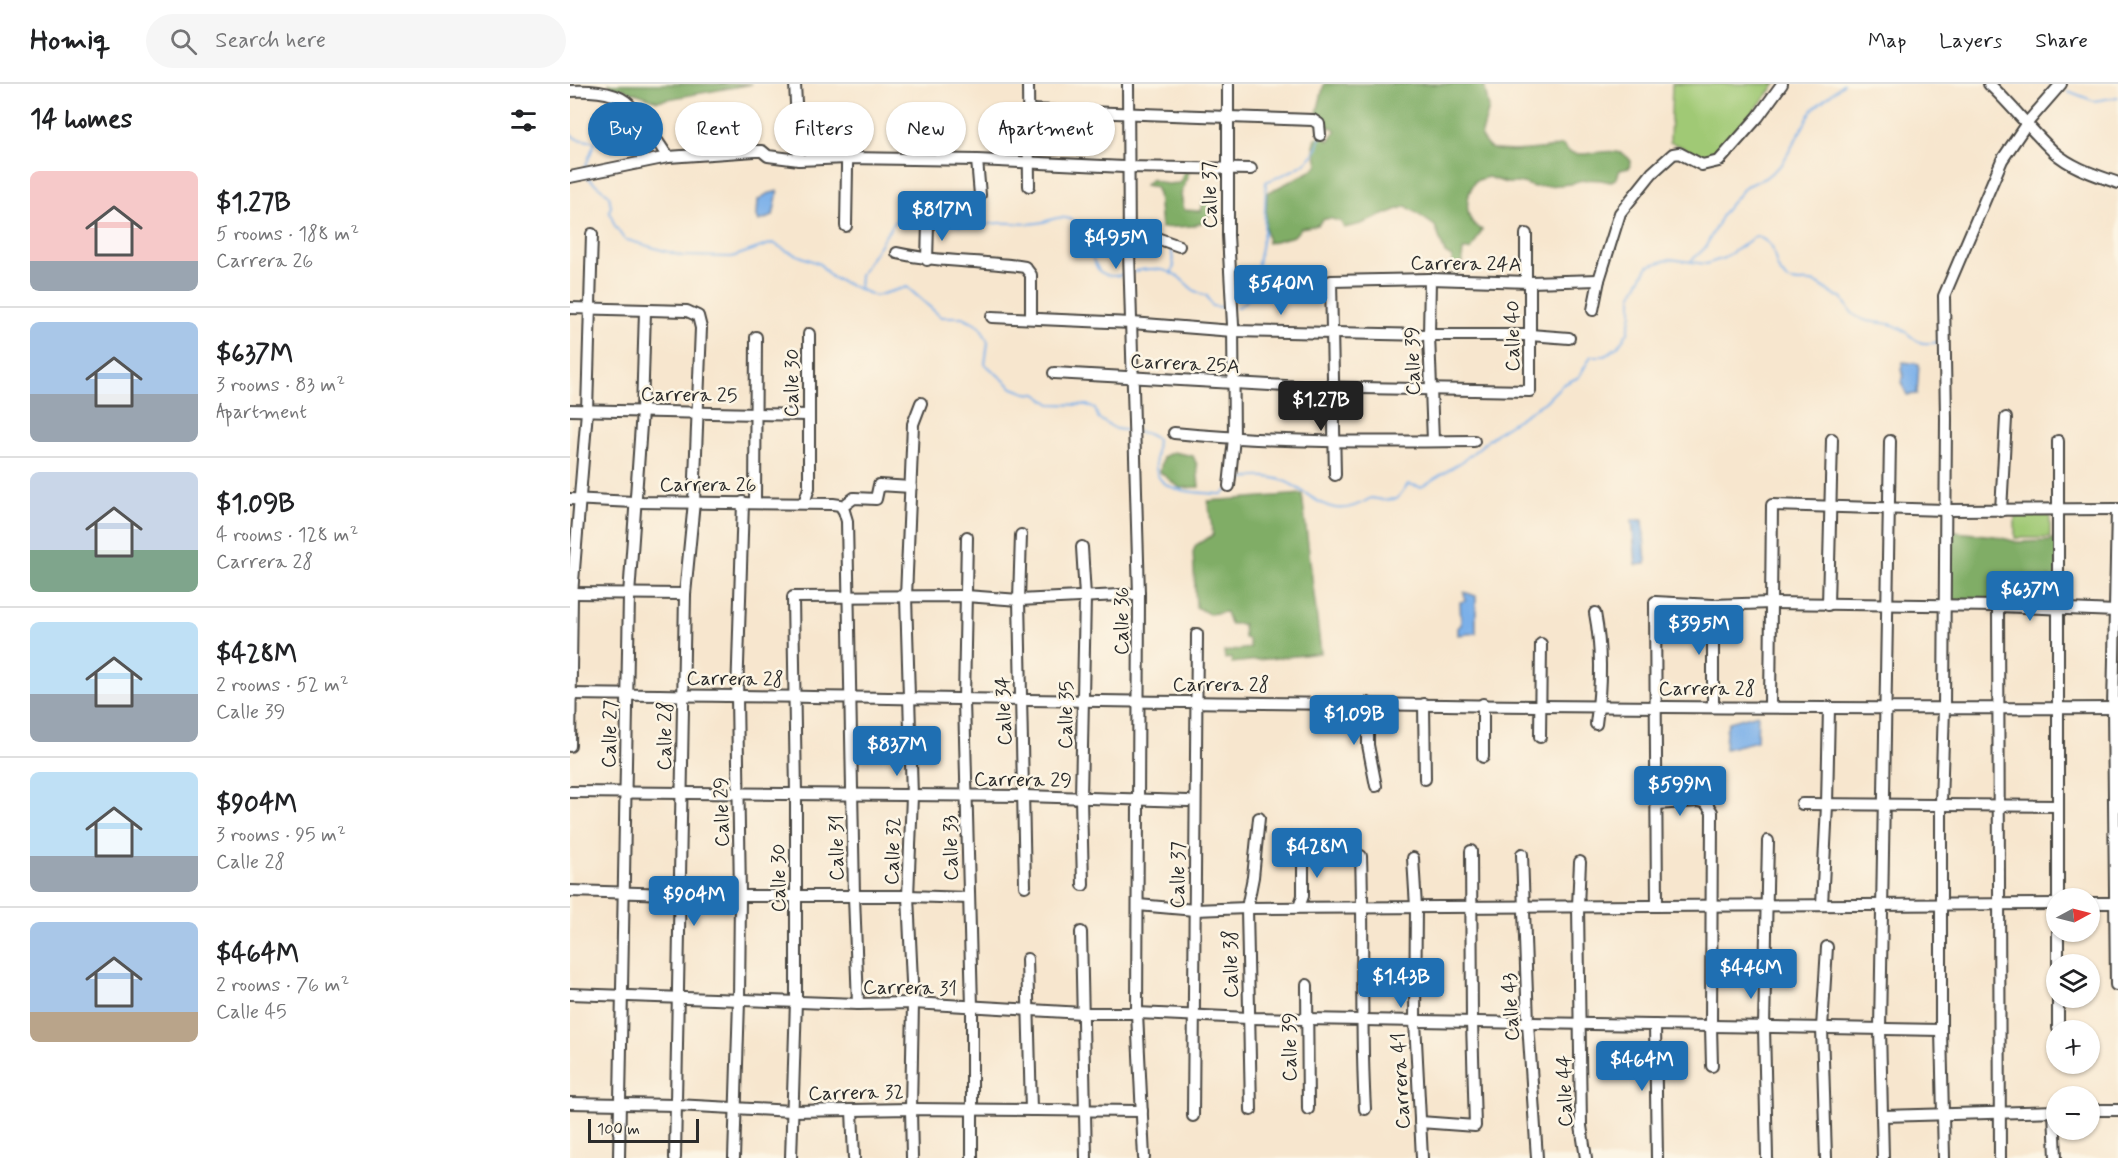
<!DOCTYPE html>
<html lang="en">
<head>
<meta charset="utf-8">
<style>
  :root { --surface:#fff; --page:#f6f6f6; --text:#202124; --muted:#757577; --line:#e0e0e0; --accent:#1f6fb2 }
  body { margin:0; font-family:Mynerve,sans-serif; background:var(--page); color:var(--text); height:100vh; display:flex; flex-direction:column; font-size:22px; white-space:nowrap }
  * { box-sizing:border-box; margin:0 }
  p { font-size:20px; color:var(--muted) }
  .icon { flex:none; width:33px; height:33px; fill:none; stroke:currentColor; stroke-width:2; stroke-linecap:round; stroke-linejoin:round }
  .map { position:relative; flex:1; overflow:hidden }
  .sheet { display:flex; flex-direction:column; background:var(--surface); width:570px }
  .sheet>* { flex:none }
  .banner { position:absolute; left:18px; top:18px; width:570px; height:54px; display:flex; gap:12px }
  .needle { width:39px; rotate:83deg }
  .controls { position:absolute; left:1476px; top:804px; display:grid; gap:12px }
  .controls a { display:grid; place-items:center; width:54px; height:54px; border-radius:50%; background:var(--surface); box-shadow:0 2px 4px #0004; font-size:30px }
  .scale { position:absolute; left:18px; bottom:15px; width:111px; box-sizing:border-box; padding-left:6px; border:3px solid #2b2b2b; border-top:0; font-size:16px; line-height:21px; white-space:nowrap; color:#2b2b2b; -webkit-text-stroke:4px #fcf5e5; paint-order:stroke }
  .price { position:absolute; translate:-50% -51px; padding:0 14px; border-radius:6px; background:var(--accent); color:#fff; font-size:20px; line-height:39px; filter:drop-shadow(0 2px 3px #0008) }
  .price::after { content:''; position:absolute; left:50%; top:36px; width:18px; height:14px; margin-left:-9px; background:inherit; clip-path:polygon(0 0,100% 0,50% 100%) }
  .price.current { background:#222; color:#fff }
  ul { padding:0; list-style:none }
  li { display:flex; align-items:center; gap:18px; height:150px; padding:0 30px }
  li+li { border-top:2px solid var(--line) }
  li span { display:grid; place-items:center; flex:none; width:168px; height:120px; border-radius:9px; color:#555 }
  li>.icon { margin-inline-start:auto }
  span .icon { width:72px; height:72px; fill:#fffc; stroke-width:1 }
  li b { font-size:26px }
  h2 { display:flex; justify-content:space-between; align-items:center; height:72px; padding:0 30px; font-size:26px }
  .tag { padding:0 21px; border-radius:27px; background:var(--surface); box-shadow:0 2px 4px #0004; font-size:21px; line-height:54px }
  .tag.current { background:var(--accent); color:#fff }
  header { display:flex; align-items:center; gap:36px; box-sizing:border-box; height:84px; padding:0 30px; background:var(--surface); border-bottom:2px solid var(--line) }
  header strong { font-size:28px }
  nav { display:flex; gap:33px; margin-inline-start:auto; font-size:21px }
  .search { width:420px; height:54px; background:var(--page); display:flex; align-items:center; gap:15px; box-sizing:border-box; padding:0 21px; border-radius:33px; color:var(--muted); font-size:22px }
  main { display:flex; flex:1; min-height:0 }
  .map>svg:first-child { display:block }
  .green { fill:#a0c975; stroke:#667a50; stroke-width:1.5 }
  .forest { fill:#80ad66; stroke:#566c48; stroke-width:1.5 }
  .water { fill:#7bb0e9; stroke:#536e8a; stroke-width:1.5 }
  .lines { fill:none; stroke-linecap:round; stroke-linejoin:round }
  .stream { stroke:#7bb0e9; stroke-width:2 }
  .minor-casing { stroke:#4a4743; stroke-width:14 }
  .minor { stroke:#fff; stroke-width:10 }
  .labels { text-anchor:middle; stroke-width:5; stroke-linejoin:round; paint-order:stroke }
  .street-label { font-size:20px; fill:#2b2b2b; stroke:#fcf5e5 }
</style>
</head>
<body>
<header>
<strong>Homiq</strong>
<div class="search"><svg class="icon" aria-label="search" viewBox="0 0 24 24"><circle cx="10" cy="10" r="6"/><path d="M15 15l6 6"/></svg>Search here</div>
<nav><a>Map</a><a>Layers</a><a>Share</a></nav>
</header>
<main>
<section class="sheet">
<h2>14 homes<svg class="icon" aria-label="filters" viewBox="0 0 24 24"><path d="M4 7h16M4 17h16"/><circle cx="9" cy="7" r="2"/><circle cx="15" cy="17" r="2"/></svg></h2>
<ul>
<li><span style="background:linear-gradient(#f6c9c9 75%,#9aa5b1 0)"><svg class="icon" aria-label="home" viewBox="0 0 24 24"><path d="M3 11l9-7 9 7M6 9v11h12V9"/></svg></span><div><b>$1.27B</b><p>5 rooms · 188 m²</p><p>Carrera 26</p></div></li>
<li><span style="background:linear-gradient(#a9c7e8 60%,#9aa5b1 0)"><svg class="icon" aria-label="home" viewBox="0 0 24 24"><path d="M3 11l9-7 9 7M6 9v11h12V9"/></svg></span><div><b>$637M</b><p>3 rooms · 83 m²</p><p>Apartment</p></div></li>
<li><span style="background:linear-gradient(#c9d6e8 65%,#7fa58c 0)"><svg class="icon" aria-label="home" viewBox="0 0 24 24"><path d="M3 11l9-7 9 7M6 9v11h12V9"/></svg></span><div><b>$1.09B</b><p>4 rooms · 128 m²</p><p>Carrera 28</p></div></li>
<li><span style="background:linear-gradient(#bfe0f5 60%,#9aa5b1 0)"><svg class="icon" aria-label="home" viewBox="0 0 24 24"><path d="M3 11l9-7 9 7M6 9v11h12V9"/></svg></span><div><b>$428M</b><p>2 rooms · 52 m²</p><p>Calle 39</p></div></li>
<li><span style="background:linear-gradient(#bfe0f5 70%,#9aa5b1 0)"><svg class="icon" aria-label="home" viewBox="0 0 24 24"><path d="M3 11l9-7 9 7M6 9v11h12V9"/></svg></span><div><b>$904M</b><p>3 rooms · 95 m²</p><p>Calle 28</p></div></li>
<li><span style="background:linear-gradient(#a9c7e8 75%,#b9a48a 0)"><svg class="icon" aria-label="home" viewBox="0 0 24 24"><path d="M3 11l9-7 9 7M6 9v11h12V9"/></svg></span><div><b>$464M</b><p>2 rooms · 76 m²</p><p>Calle 45</p></div></li>
</ul>
</section>
<div class="map">
<svg width="1548" height="1074" viewBox="0 0 1548 1074">
  <rect width="100%" height="100%" fill="#fcf5e5"/>
  <filter id="ink" filterUnits="userSpaceOnUse"><feTurbulence type="fractalNoise" baseFrequency=".0167" numOctaves="2"/><feDisplacementMap in="SourceGraphic" scale="12" xChannelSelector="R" yChannelSelector="G"/><feConvolveMatrix kernelMatrix="1 2 1 2 8 2 1 2 1" color-interpolation-filters="sRGB"/></filter>
  <filter id="wash" filterUnits="userSpaceOnUse"><feTurbulence type="fractalNoise" baseFrequency=".008" numOctaves="4" result="noise"/><feDisplacementMap in="SourceGraphic" scale="24" xChannelSelector="R" yChannelSelector="G"/><feGaussianBlur stdDeviation="1.35" result="paint"/><feColorMatrix in="noise" values="0 0 0 0 0 0 0 0 0 0 0 0 0 0 0 0 0 1.4 0 .05"/><feComposite in="paint" operator="in"/></filter>
  <g filter="url(#wash)">
    <rect width="100%" height="100%" fill="#f7e6ce"/>
    <g class="green">
      <polygon points="1102,0 1206,0 1159,58 1140,75 1100,58"/>
      <rect x="1445" y="431" width="35" height="23"/>
    </g>
    <g class="forest">
      <polygon points="39,0 182,0 87,17 54,5 41,4"/>
      <path d="M754,0H914L919,24L911,53C913,56 917,62 920,64C932,70 979,65 992,61C995,64 997,66 1000,68C1017,76 1047,57 1061,77L1059,84L1050,86L1047,94L1040,98C1029,95 1011,94 1001,100L964,103L953,99H936L918,93L905,97C895,113 893,137 912,146L901,166H893L891,187L883,189L882,173L875,169L865,142L836,122L791,140L774,144L771,138C762,135 754,131 748,141L731,144L724,152L698,159L695,142L697,109L739,88L748,81L744,62L746,54L754,53L759,57L766,47L762,43L754,46L747,29Z"/>
      <polygon points="614,88 619,88 611,111 614,126 631,127 634,114 641,112 646,124 632,139 623,142 591,144 588,110 585,103 575,101 581,95 596,100 610,99"/>
      <polygon points="603,368 623,372 627,381 629,403 610,404 590,388 593,373"/>
      <polygon points="732,410 751,569 662,579 661,574 655,575 654,568 680,564 678,555 674,554 673,540 660,540 656,528 639,530 626,523 623,468 626,461 643,451 638,417"/>
      <polygon points="1377,447 1425,452 1447,458 1479,457 1488,453 1488,500 1479,493 1464,502 1452,502 1443,506 1437,519 1375,520"/>
    </g>
    <g class="water">
      <polygon points="208,107 203,132 189,137 187,132 188,116 197,110"/>
      <polygon points="1333,278 1349,280 1347,310 1337,311 1331,298 1334,292 1331,286"/>
      <polygon points="1062,436 1073,436 1076,480 1066,481"/>
      <polygon points="894,508 906,512 906,549 888,551 888,543 891,541 890,518 895,517"/>
      <polygon points="1188,630 1187,657 1155,665 1156,646 1159,638"/>
    </g>
    <g class="lines">
      <g class="stream">
        <polyline points="1498,7 1524,17 1548,13"/>
        <polyline points="0,50 7,55 25,58 14,86"/>
        <polyline points="17,93 39,111 41,123 39,127 45,142 54,155 112,172 162,173 203,159 217,167 250,180 261,193 305,212 337,203 371,233 393,233 410,242 418,258 415,280 443,304 456,309 466,310 481,320 517,321 525,325 529,335 546,345 561,347"/>
        <polyline points="601,163 604,182 601,190"/>
        <polyline points="1121,177 1135,164 1153,129 1176,102 1195,94 1212,80 1243,25 1273,0"/>
        <path d="M563,188C577,183 598,184 610,194C619,202 624,209 637,212L642,222L659,224"/>
        <path d="M289,205L290,191L325,137L339,119L349,117C378,147 391,143 430,139C442,138 455,141 467,139C486,137 482,130 503,136L529,187C538,193 545,193 555,190"/>
        <path d="M665,223H669L682,212L694,147L696,98C717,89 747,80 750,54"/>
        <path d="M567,348L575,349L587,355C586,366 584,378 587,389C593,410 635,409 652,410L658,406"/>
        <path d="M664,400C677,390 699,392 714,397C732,404 745,420 765,424C777,426 791,420 801,414L813,416L827,415L838,400L851,403L893,377L928,348L975,318L992,301L1009,293L1021,272H1035L1048,262L1058,248L1062,229V210L1078,182L1100,175L1136,180L1154,174L1186,152C1215,163 1196,179 1217,195C1225,201 1238,195 1248,200C1258,205 1260,212 1272,213C1276,220 1279,228 1286,232C1297,240 1310,237 1323,241C1344,248 1341,264 1368,258"/>
      </g>
    </g>
  </g>
  <g filter="url(#ink)">
    <g class="lines">
      <defs>
        <g id="minor">
          <polyline points="225,0 229,76"/>
          <polyline points="458,0 459,102"/>
          <polyline points="558,0 559,167 569,510 567,929 574,1074"/>
          <polyline points="658,0 658,151 663,241 664,354 659,402"/>
          <path d="M1419,0C1442,21 1461,47 1484,68C1502,84 1526,91 1548,99"/>
          <path d="M0,7C16,6 42,7 55,17C71,30 86,56 98,73"/>
          <polyline points="458,26 743,36 749,40 750,51"/>
          <polyline points="407,76 410,111"/>
          <polyline points="0,93 98,73 185,67 192,67 198,72 229,76 277,74 407,76 554,83 681,85"/>
          <polyline points="276,142 278,25"/>
          <polyline points="956,150 956,198"/>
          <polyline points="559,152 584,153 609,162"/>
          <path d="M327,169C369,179 412,176 455,183L461,191V234"/>
          <polyline points="357,176 358,140"/>
          <polyline points="860,195 859,251 863,357"/>
          <polyline points="0,224 117,227 128,232 131,244 124,418 115,510 105,1074"/>
          <polyline points="1023,226 1029,196 1050,129 1082,89 1103,70 1109,69 1132,81 1149,77 1188,33 1212,0"/>
          <polyline points="422,233 562,239 663,247 859,251 960,251 999,254"/>
          <polyline points="484,289 734,303 960,307 960,198"/>
          <polyline points="0,326 238,331"/>
          <path d="M604,349C704,359 804,358 904,357"/>
          <polyline points="765,391 761,197 860,195 960,198 1029,196"/>
          <polyline points="0,415 64,418 263,420 270,421 274,427 277,437 284,812 288,920"/>
          <polyline points="185,418 186,253"/>
          <polyline points="234,419 239,404 239,250"/>
          <polyline points="272,423 284,414 306,415 309,401 341,403"/>
          <polyline points="1431,427 1436,334"/>
          <polyline points="451,451 449,516 455,802"/>
          <polyline points="397,453 394,616 402,923 402,1074"/>
          <polyline points="512,463 515,512 511,714 513,801"/>
          <polyline points="0,509 115,510"/>
          <polyline points="1258,521 1262,355"/>
          <polyline points="1428,522 1430,1074"/>
          <path d="M1025,529C1032,565 1031,604 1026,640"/>
          <path d="M0,610C516,616 1032,626 1548,624"/>
          <polyline points="798,619 798,661 806,702"/>
          <polyline points="854,620 855,695"/>
          <polyline points="913,620 913,673"/>
          <polyline points="1143,622 1143,521"/>
          <polyline points="1200,622 1202,421 1375,426 1548,425"/>
          <polyline points="970,653 971,560"/>
          <polyline points="0,662 2,510 17,327 22,150"/>
          <polyline points="0,708 454,712 618,717"/>
          <polyline points="1087,720 1129,717 1136,719 1142,728 1141,942 1142,982"/>
          <polyline points="1232,720 1488,722"/>
          <polyline points="952,770 958,939 967,1074"/>
          <path d="M791,772C794,856 790,941 795,1025"/>
          <polyline points="843,774 846,823 845,937 852,1074"/>
          <polyline points="1010,778 1008,822 1011,1042 1016,1074"/>
          <polyline points="0,807 170,812 338,812 399,814"/>
          <polyline points="1488,814 1488,357"/>
          <polyline points="1520,819 1548,819"/>
          <polyline points="568,821 625,826 677,824 1486,820"/>
          <polyline points="1252,821 1257,721 1259,623"/>
          <polyline points="1087,822 1085,518 1143,521 1201,519 1428,522 1546,527"/>
          <polyline points="729,823 733,812 733,760"/>
          <polyline points="511,848 516,1074"/>
          <polyline points="1488,848 1488,880"/>
          <polyline points="457,875 461,1026"/>
          <polyline points="737,901 738,1025"/>
          <polyline points="1546,901 1543,624 1547,425"/>
          <polyline points="0,910 288,920 343,919 513,929 567,929 679,934 1371,946"/>
          <polyline points="1488,914 1488,944"/>
          <polyline points="1085,941 1087,1074"/>
          <polyline points="0,1019 106,1021 222,1027 341,1025 572,1027"/>
          <polyline points="282,1026 284,1074"/>
          <polyline points="681,1026 677,824 683,793 689,734"/>
          <polyline points="1520,1026 1548,1026"/>
          <polyline points="1484,1027 1486,1074"/>
          <polyline points="623,1032 627,550"/>
          <polyline points="1313,1032 1486,1027"/>
          <polyline points="850,1038 905,1042 902,938 901,767"/>
          <polyline points="49,1074 59,511 72,327 75,227"/>
          <polyline points="164,1074 169,917 170,812 167,612 173,418"/>
          <polyline points="221,1074 226,917 226,711 223,513 396,512 449,516 569,510"/>
          <polyline points="342,1074 341,1025 343,919 338,812 342,712 336,513 343,340 351,319"/>
          <polyline points="1197,1074 1194,943 1198,757"/>
          <polyline points="1256,1074 1252,944 1257,863"/>
          <polyline points="1313,1074 1310,945 1320,357"/>
          <polyline points="1374,1074 1371,946 1371,720 1374,624 1376,335 1374,212 1432,76 1457,39 1491,0"/>
        </g>
      </defs>
      <use href="#minor" class="minor-casing"/>
      <use href="#minor" class="minor"/>
    </g>
  </g>
  <g class="labels">
    <g class="street-label">
      <text transform="translate(639 111) rotate(-91)" y="7">Calle 37</text>
      <text transform="translate(896 179) rotate(1)" y="7">Carrera 24A</text>
      <text transform="translate(942 252) rotate(-90)" y="7">Calle 40</text>
      <text transform="translate(842 277) rotate(-91)" y="7">Calle 39</text>
      <text transform="translate(615 279) rotate(3)" y="7">Carrera 25A</text>
      <text transform="translate(221 299) rotate(-89)" y="7">Calle 30</text>
      <text transform="translate(119 310) rotate(1)" y="7">Carrera 25</text>
      <text x="138" y="407">Carrera 26</text>
      <text transform="translate(551 537) rotate(-90)" y="7">Calle 36</text>
      <text transform="translate(165 594) rotate(1)" y="7">Carrera 28</text>
      <text x="651" y="607">Carrera 28</text>
      <text x="1137" y="611">Carrera 28</text>
      <text transform="translate(433 627) rotate(-92)" y="7">Calle 34</text>
      <text transform="translate(495 631) rotate(-89)" y="7">Calle 35</text>
      <text transform="translate(39 650) rotate(-88)" y="7">Calle 27</text>
      <text transform="translate(94 652) rotate(-89)" y="7">Calle 28</text>
      <text transform="translate(453 695) rotate(1)" y="7">Carrera 29</text>
      <text transform="translate(151 728) rotate(-91)" y="7">Calle 29</text>
      <text transform="translate(266 764) rotate(-90)" y="7">Calle 31</text>
      <text transform="translate(380 764) rotate(-91)" y="7">Calle 33</text>
      <text transform="translate(322 767) rotate(-88)" y="7">Calle 32</text>
      <text transform="translate(607 791) rotate(-89)" y="7">Calle 37</text>
      <text transform="translate(208 794) rotate(-90)" y="7">Calle 30</text>
      <text transform="translate(660 880) rotate(-91)" y="7">Calle 38</text>
      <text transform="translate(340 903) rotate(1)" y="7">Carrera 31</text>
      <text transform="translate(940 923) rotate(-93)" y="7">Calle 43</text>
      <text transform="translate(719 963) rotate(-90)" y="7">Calle 39</text>
      <text transform="translate(830 997) rotate(-93)" y="7">Carrera 41</text>
      <text transform="translate(994 1007) rotate(-91)" y="7">Calle 44</text>
      <text transform="translate(286 1008) rotate(-1)" y="7">Carrera 32</text>
    </g>
  </g>
</svg>
<div class="controls">
<a><svg class="needle" viewBox="-14 -14 28 28"><path d="M0-13l5 13h-10z" fill="#e53935"/><path d="M0 13l5-13h-10z" fill="#757577"/></svg></a>
<a><svg class="icon" aria-label="layers" viewBox="0 0 24 24"><path d="M12 4l9 5-9 5-9-5zM3 14l9 5 9-5"/></svg></a>
<a>+</a>
<a>−</a>
</div>
<div class="scale">100 m</div>
<b class="price" style="left:372px;top:158px">$817M</b>
<b class="price" style="left:546px;top:186px">$495M</b>
<b class="price" style="left:711px;top:232px">$540M</b>
<b class="price current" style="left:751px;top:348px">$1.27B</b>
<b class="price" style="left:1460px;top:538px">$637M</b>
<b class="price" style="left:1129px;top:572px">$395M</b>
<b class="price" style="left:784px;top:662px">$1.09B</b>
<b class="price" style="left:327px;top:693px">$837M</b>
<b class="price" style="left:1110px;top:733px">$599M</b>
<b class="price" style="left:747px;top:795px">$428M</b>
<b class="price" style="left:124px;top:843px">$904M</b>
<b class="price" style="left:1181px;top:916px">$446M</b>
<b class="price" style="left:831px;top:925px">$1.43B</b>
<b class="price" style="left:1072px;top:1008px">$464M</b>
<div class="banner">
<a class="tag current">Buy</a>
<a class="tag">Rent</a>
<a class="tag">Filters</a>
<a class="tag">New</a>
<a class="tag">Apartment</a>
</div>
</div>
</main>
</body>
</html>
